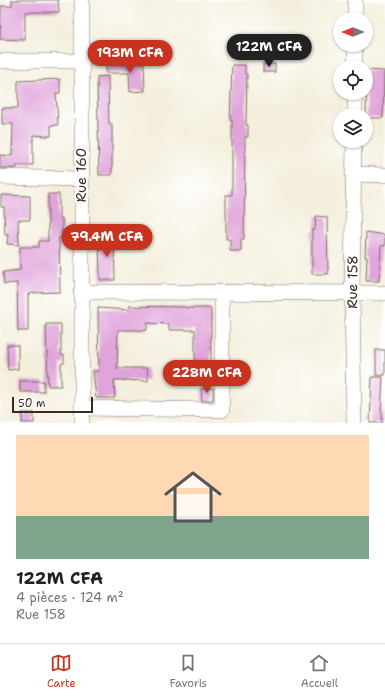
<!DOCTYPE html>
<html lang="fr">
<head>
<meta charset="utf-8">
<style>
  :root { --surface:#fff; --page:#f6f6f6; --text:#222; --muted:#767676; --line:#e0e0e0; --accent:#c8321e }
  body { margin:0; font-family:"Shantell Sans",sans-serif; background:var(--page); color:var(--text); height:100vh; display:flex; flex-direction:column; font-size:15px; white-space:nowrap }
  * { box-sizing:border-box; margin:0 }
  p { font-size:13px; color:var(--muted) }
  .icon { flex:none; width:22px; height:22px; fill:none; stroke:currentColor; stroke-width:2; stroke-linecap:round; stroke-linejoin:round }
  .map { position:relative; height:423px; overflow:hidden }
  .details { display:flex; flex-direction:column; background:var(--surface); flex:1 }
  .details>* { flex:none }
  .needle { width:26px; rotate:270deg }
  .controls { position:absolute; left:333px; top:12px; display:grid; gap:8px }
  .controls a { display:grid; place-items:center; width:40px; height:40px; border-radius:50%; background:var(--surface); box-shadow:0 1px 3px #0004; font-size:20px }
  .scale { position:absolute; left:12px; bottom:10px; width:81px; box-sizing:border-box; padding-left:4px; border:2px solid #3b2a1e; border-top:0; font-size:11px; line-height:14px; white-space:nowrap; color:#3b2a1e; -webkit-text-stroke:3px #fff; paint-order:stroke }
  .price { position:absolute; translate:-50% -34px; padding:0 9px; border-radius:14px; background:var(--accent); color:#fff; font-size:13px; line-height:26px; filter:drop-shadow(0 1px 2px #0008) }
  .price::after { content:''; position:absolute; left:50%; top:24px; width:12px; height:9px; margin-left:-6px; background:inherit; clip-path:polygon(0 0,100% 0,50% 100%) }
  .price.on { background:#222; color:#fff }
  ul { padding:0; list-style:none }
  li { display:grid; align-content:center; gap:8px; height:212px; padding:0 16px }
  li+li { border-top:1px solid var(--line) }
  li span { display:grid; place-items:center; height:124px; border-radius:0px; color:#555 }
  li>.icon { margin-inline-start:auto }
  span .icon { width:72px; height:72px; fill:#fffc; stroke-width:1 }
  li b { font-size:17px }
  .tabs { display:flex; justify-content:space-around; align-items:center; height:56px; border-top:1px solid var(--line); background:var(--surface); font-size:11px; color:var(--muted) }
  .tabs a { display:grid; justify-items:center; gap:2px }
  .tabs .on { color:var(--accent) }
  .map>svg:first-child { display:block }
  .building { fill:#e0a3da }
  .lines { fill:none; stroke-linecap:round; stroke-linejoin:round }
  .minor-casing { stroke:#7c6f61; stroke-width:16 }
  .minor { stroke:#fff; stroke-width:15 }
  .labels { text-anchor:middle; stroke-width:3.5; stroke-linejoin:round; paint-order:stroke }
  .street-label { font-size:14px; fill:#3b2a1e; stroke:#fff }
</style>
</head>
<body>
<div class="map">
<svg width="385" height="423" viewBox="0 0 385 423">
  <rect width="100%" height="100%" fill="#fff"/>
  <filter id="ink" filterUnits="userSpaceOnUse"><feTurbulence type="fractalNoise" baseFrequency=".025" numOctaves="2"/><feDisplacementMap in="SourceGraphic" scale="8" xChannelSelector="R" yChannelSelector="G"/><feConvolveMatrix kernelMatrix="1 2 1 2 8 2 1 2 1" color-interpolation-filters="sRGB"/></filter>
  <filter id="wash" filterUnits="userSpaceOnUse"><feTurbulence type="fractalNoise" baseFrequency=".012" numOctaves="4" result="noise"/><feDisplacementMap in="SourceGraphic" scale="16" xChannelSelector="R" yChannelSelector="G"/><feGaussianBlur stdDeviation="0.9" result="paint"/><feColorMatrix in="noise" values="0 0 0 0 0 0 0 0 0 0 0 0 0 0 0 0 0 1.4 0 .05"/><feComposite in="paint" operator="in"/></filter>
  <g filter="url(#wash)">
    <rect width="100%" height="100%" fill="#f4efdd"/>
    <g id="blocks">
      <g class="building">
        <polygon points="12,0 58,0 59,12 25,12 25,40 0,39 1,6 12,6"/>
        <polygon points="106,62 120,62 120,65 144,63 145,91 130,92 129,73 106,73"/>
        <rect x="263" y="64" width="12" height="8"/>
        <polygon points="232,65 245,65 245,74 247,74 246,125 248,125 248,137 245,137 244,239 241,239 241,251 230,251 230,239 226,239 226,195 232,195 232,120 230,120"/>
        <polygon points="367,70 384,71 383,118 366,118"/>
        <polygon points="108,76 109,124 112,124 112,175 99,175 97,77"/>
        <polygon points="60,79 60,93 56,93 58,125 51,125 51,136 33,135 33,165 17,165 17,168 0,168 0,155 12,156 13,124 2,124 2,108 18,108 18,81"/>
        <polygon points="48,194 59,194 59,219 62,219 62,238 59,238 60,292 32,293 31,294 28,294 28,331 18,331 17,283 4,284 3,272 20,270 20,247 39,247 39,241 48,241"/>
        <polygon points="1,195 30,196 30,220 18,220 19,245 7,244 8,235 5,235 4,207 1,207"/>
        <polygon points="316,216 327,217 328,274 312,274 312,230 315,230"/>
        <polygon points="366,232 385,235 385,246 381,246 379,281 366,281 367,257 365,257"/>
        <polygon points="99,235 114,235 115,280 100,280"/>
        <polygon points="129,306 185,307 185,308 211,308 211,363 195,363 195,330 169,330 169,324 147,323 147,330 118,330 117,368 147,368 148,381 114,380 115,398 96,398 93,371 99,371 98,308 129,310"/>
        <polygon points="46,324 61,324 61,355 64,355 64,363 61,364 61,386 48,386"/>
        <polygon points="7,345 18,345 18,369 8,370"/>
        <rect x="376" y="350" width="9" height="25"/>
        <polygon points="372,377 383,377 381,412 382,412 382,423 370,423"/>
        <rect x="20" y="381" width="24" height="11"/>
        <polygon points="213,388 213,400 202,401 201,389"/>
        <rect x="22" y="413" width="12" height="10"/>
      </g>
    </g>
  </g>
  <g filter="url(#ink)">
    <use href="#blocks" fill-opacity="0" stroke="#7c6f61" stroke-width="1"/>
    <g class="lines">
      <defs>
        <g id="minor">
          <polyline points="355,19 355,0"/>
          <polyline points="0,61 82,61"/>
          <polyline points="355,67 355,45"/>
          <polyline points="355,115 355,93"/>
          <polyline points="354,174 385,175"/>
          <polyline points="0,177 81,179"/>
          <polyline points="81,292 385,293"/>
          <polyline points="82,408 222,410 222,292"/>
          <polyline points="82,423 82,0"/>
          <path id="s1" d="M354,423L352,293L354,141"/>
        </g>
      </defs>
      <use href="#minor" class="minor-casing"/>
      <use href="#minor" class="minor"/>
    </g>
  </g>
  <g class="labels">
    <g class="street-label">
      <text transform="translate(81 175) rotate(-90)" y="5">Rue 160</text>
      <text dy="5" stroke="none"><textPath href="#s1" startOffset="141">Rue 158</textPath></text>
    </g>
  </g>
</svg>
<div class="controls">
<a><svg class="needle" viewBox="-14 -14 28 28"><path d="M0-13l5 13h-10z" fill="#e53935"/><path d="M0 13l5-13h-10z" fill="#767676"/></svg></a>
<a><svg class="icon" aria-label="locate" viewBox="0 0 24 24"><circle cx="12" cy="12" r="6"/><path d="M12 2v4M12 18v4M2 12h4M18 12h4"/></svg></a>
<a><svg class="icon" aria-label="layers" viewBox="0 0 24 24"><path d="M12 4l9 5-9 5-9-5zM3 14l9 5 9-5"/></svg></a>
</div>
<div class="scale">50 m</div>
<b class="price on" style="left:269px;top:68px">122M CFA</b>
<b class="price" style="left:130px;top:74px">193M CFA</b>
<b class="price" style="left:107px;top:258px">79.4M CFA</b>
<b class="price" style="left:207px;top:394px">228M CFA</b>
</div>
<section class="details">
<ul>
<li><span style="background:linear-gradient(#ffd9b3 65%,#7fa58c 0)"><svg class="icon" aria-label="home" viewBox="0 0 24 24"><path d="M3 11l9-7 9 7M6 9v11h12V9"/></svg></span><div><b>122M CFA</b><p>4 pièces · 124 m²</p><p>Rue 158</p></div></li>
</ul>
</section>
<nav class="tabs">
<a class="on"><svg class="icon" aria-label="map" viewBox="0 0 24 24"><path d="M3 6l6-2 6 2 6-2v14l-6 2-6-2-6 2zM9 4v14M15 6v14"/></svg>Carte</a>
<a><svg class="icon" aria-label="saved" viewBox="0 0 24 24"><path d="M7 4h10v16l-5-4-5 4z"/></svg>Favoris</a>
<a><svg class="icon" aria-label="home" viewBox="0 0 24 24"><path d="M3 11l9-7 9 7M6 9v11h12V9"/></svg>Accueil</a>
</nav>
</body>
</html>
